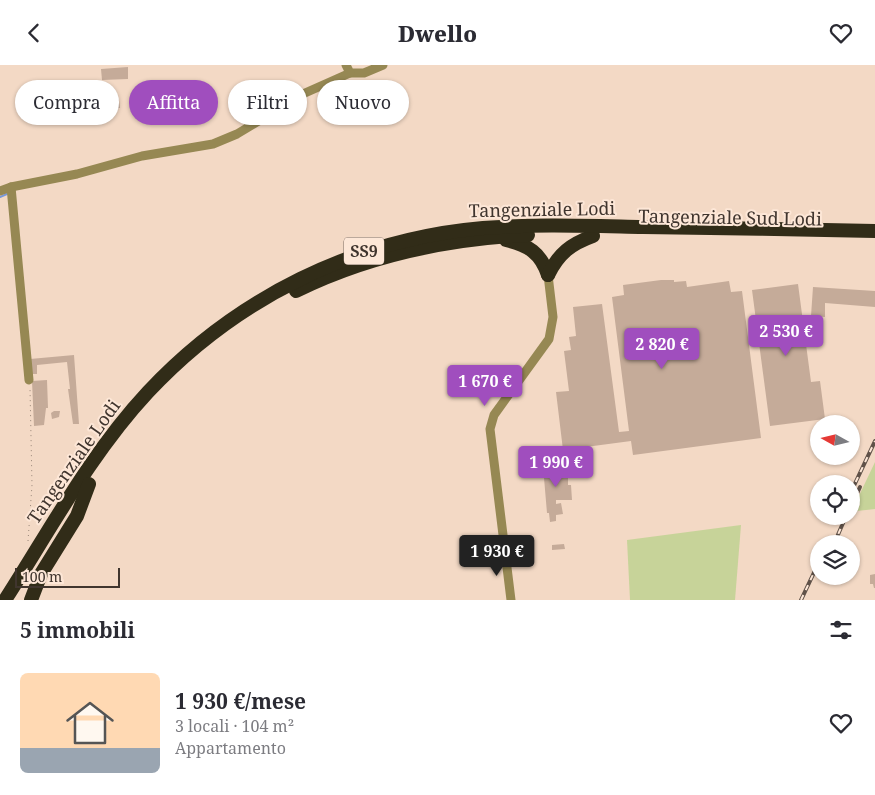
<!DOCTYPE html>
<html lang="it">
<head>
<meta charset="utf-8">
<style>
  :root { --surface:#fff; --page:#f7f7f7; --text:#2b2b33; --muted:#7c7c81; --line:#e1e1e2; --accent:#a04ebe }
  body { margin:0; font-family:"Noto Serif",serif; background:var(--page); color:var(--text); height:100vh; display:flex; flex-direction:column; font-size:19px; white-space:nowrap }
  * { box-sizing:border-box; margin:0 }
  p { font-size:16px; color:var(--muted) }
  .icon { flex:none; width:28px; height:28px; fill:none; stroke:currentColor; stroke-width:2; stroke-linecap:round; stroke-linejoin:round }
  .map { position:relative; height:535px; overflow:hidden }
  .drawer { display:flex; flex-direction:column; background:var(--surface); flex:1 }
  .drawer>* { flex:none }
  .top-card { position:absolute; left:15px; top:15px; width:500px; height:45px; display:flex; gap:10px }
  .needle { width:32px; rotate:278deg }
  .tools { position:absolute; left:810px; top:350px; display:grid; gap:10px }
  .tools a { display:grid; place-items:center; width:50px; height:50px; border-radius:50%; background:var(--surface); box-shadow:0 1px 4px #0004; font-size:25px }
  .scale { position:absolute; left:15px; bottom:12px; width:105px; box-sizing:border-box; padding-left:5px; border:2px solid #40352e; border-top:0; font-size:14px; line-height:18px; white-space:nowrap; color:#40352e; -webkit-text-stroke:4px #fde7d7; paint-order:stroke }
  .price { position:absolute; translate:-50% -42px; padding:0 11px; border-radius:5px; background:var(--accent); color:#fff; font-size:16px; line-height:32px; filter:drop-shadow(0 1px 2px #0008) }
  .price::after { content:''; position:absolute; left:50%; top:30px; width:15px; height:11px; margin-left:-8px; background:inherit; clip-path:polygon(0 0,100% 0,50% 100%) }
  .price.active { background:#222; color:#fff }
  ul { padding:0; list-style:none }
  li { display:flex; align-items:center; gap:15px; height:125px; padding:0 20px }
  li+li { border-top:1px solid var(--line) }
  li span { display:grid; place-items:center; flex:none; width:140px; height:100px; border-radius:8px; color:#555 }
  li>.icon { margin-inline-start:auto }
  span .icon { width:60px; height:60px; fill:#fffc; stroke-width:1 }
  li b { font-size:21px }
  h2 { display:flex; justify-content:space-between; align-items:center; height:60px; padding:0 20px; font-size:21px }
  .pill { padding:0 18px; border-radius:22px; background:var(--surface); box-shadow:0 1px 4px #0004; font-size:18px; line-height:45px }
  .pill.active { background:var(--accent); color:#fff }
  header { display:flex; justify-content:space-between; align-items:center; height:65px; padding:0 20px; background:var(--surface); font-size:22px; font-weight:800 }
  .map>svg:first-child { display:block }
  .green { fill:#c7d399 }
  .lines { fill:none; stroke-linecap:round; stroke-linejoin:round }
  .stream { stroke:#7798da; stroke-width:2 }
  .building { fill:#c5ab99 }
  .path { stroke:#988678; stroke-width:1; stroke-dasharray:1 4; stroke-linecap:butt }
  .minor { stroke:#968853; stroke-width:9 }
  .highway { stroke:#312c18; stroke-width:14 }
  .rail-casing { stroke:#605249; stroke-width:4 }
  .rail { stroke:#fde7d7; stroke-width:2; stroke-dasharray:5.5; stroke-linecap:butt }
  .labels { text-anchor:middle; stroke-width:4; stroke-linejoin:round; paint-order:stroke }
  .shield { fill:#fde7d7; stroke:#796a61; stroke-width:1 }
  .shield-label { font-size:16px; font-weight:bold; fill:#40352e }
  .street-label { font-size:18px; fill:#40352e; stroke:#fde7d7 }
</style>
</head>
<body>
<header><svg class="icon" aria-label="back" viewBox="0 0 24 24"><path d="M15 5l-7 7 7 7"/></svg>Dwello<svg class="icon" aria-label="heart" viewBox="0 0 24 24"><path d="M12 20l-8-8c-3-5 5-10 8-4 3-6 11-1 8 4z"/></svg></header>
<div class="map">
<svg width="875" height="535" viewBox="0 0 875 535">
  <rect width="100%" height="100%" fill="#f3d9c5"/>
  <g class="green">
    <polygon points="875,397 875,444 857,446 860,439 857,435"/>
    <polygon points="741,460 735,535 630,535 627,475"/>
  </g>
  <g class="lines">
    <polyline class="stream" points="0,132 7,129"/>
  </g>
  <g class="building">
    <polygon points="128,2 128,14 102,15 101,4"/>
    <polygon points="114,35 119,35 120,43 114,43"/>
    <polygon points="661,215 674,215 674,217 686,216 687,222 729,216 731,227 742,226 761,373 633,390 631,376 563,385 556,327 569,326 564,286 571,285 569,272 576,271 573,242 602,239 619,367 629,366 612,232 624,230 623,220"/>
    <polygon points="798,219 811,317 820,316 825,354 770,361 752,225"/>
    <polygon points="813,222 875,226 875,242 825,238 825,252 811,251"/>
    <polygon points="74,290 79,359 73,359 68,324 70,324 67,297 37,300 37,309 31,309 30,294"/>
    <polygon points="47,315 48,343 46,343 44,360 34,361 32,316"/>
    <polygon points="54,346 60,346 59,352 52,354 51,348"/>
    <polygon points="568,398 568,420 571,420 572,435 556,435 556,439 561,438 563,449 556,450 556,456 550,457 549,448 547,448 543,401"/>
    <polygon points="564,479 565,484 552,485 552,480"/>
    <polygon points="875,509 875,523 874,523 873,519 870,519 870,510"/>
  </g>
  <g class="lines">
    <polyline class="path" points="28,476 32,420 30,323"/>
    <g class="minor">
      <polyline points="346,0 350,8 364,8 383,0"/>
      <polyline points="11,122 29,315"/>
      <polyline points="0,126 11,122 77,109 142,91 213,79 237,69 305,28 350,8"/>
      <polyline points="511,535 490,364 494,350 549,274 553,252 548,210"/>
    </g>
    <g class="highway">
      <path d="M506,175C528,180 541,188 548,210"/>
      <path d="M548,210C559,188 571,179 593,171"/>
      <path d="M296,226C369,190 447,174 528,170"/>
      <path d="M5,535C50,465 91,388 148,327C236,233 355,174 483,163C536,159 590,161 643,162C720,163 798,164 875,166"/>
      <polyline points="31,535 41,509 77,451 89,419"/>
    </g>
    <defs>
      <g id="rail">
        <polyline points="851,427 875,376"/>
        <polyline points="851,441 860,422"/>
        <polyline points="834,479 846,451"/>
        <polyline points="801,535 819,497"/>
      </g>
    </defs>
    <use href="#rail" class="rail-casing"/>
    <use href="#rail" class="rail"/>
  </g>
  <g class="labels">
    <rect class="shield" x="344" y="172.5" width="40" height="27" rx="4"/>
    <g class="shield-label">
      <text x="364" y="192">SS9</text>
    </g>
    <g class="street-label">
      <text transform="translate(542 145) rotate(-1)" y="6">Tangenziale Lodi</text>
      <text transform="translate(730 153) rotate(1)" y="6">Tangenziale Sud Lodi</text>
      <text transform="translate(74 397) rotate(-55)" y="6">Tangenziale Lodi</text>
    </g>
  </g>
</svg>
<div class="tools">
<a><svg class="needle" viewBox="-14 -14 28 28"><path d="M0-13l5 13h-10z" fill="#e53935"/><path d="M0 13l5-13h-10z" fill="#7c7c81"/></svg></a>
<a><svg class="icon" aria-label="locate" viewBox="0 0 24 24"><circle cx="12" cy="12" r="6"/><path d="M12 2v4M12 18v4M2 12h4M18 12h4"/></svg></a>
<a><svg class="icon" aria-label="layers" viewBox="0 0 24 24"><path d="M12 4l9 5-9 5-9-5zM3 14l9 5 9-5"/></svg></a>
</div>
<div class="scale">100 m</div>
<b class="price" style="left:786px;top:292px">2 530 €</b>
<b class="price" style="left:662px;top:305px">2 820 €</b>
<b class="price" style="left:485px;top:342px">1 670 €</b>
<b class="price" style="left:556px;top:423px">1 990 €</b>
<b class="price active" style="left:497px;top:512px">1 930 €</b>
<div class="top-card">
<a class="pill">Compra</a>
<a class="pill active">Affitta</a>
<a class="pill">Filtri</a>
<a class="pill">Nuovo</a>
</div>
</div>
<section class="drawer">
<h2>5 immobili<svg class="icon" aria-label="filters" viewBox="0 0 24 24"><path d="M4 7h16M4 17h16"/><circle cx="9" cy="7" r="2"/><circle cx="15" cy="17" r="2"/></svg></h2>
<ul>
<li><span style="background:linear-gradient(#ffd9b3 75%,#9aa5b1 0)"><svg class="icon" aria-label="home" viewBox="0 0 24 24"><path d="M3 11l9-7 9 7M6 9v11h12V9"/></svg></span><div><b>1 930 €/mese</b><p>3 locali · 104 m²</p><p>Appartamento</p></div><svg class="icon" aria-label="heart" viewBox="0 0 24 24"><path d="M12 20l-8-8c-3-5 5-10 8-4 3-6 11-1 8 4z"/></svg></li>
</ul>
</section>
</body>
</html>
